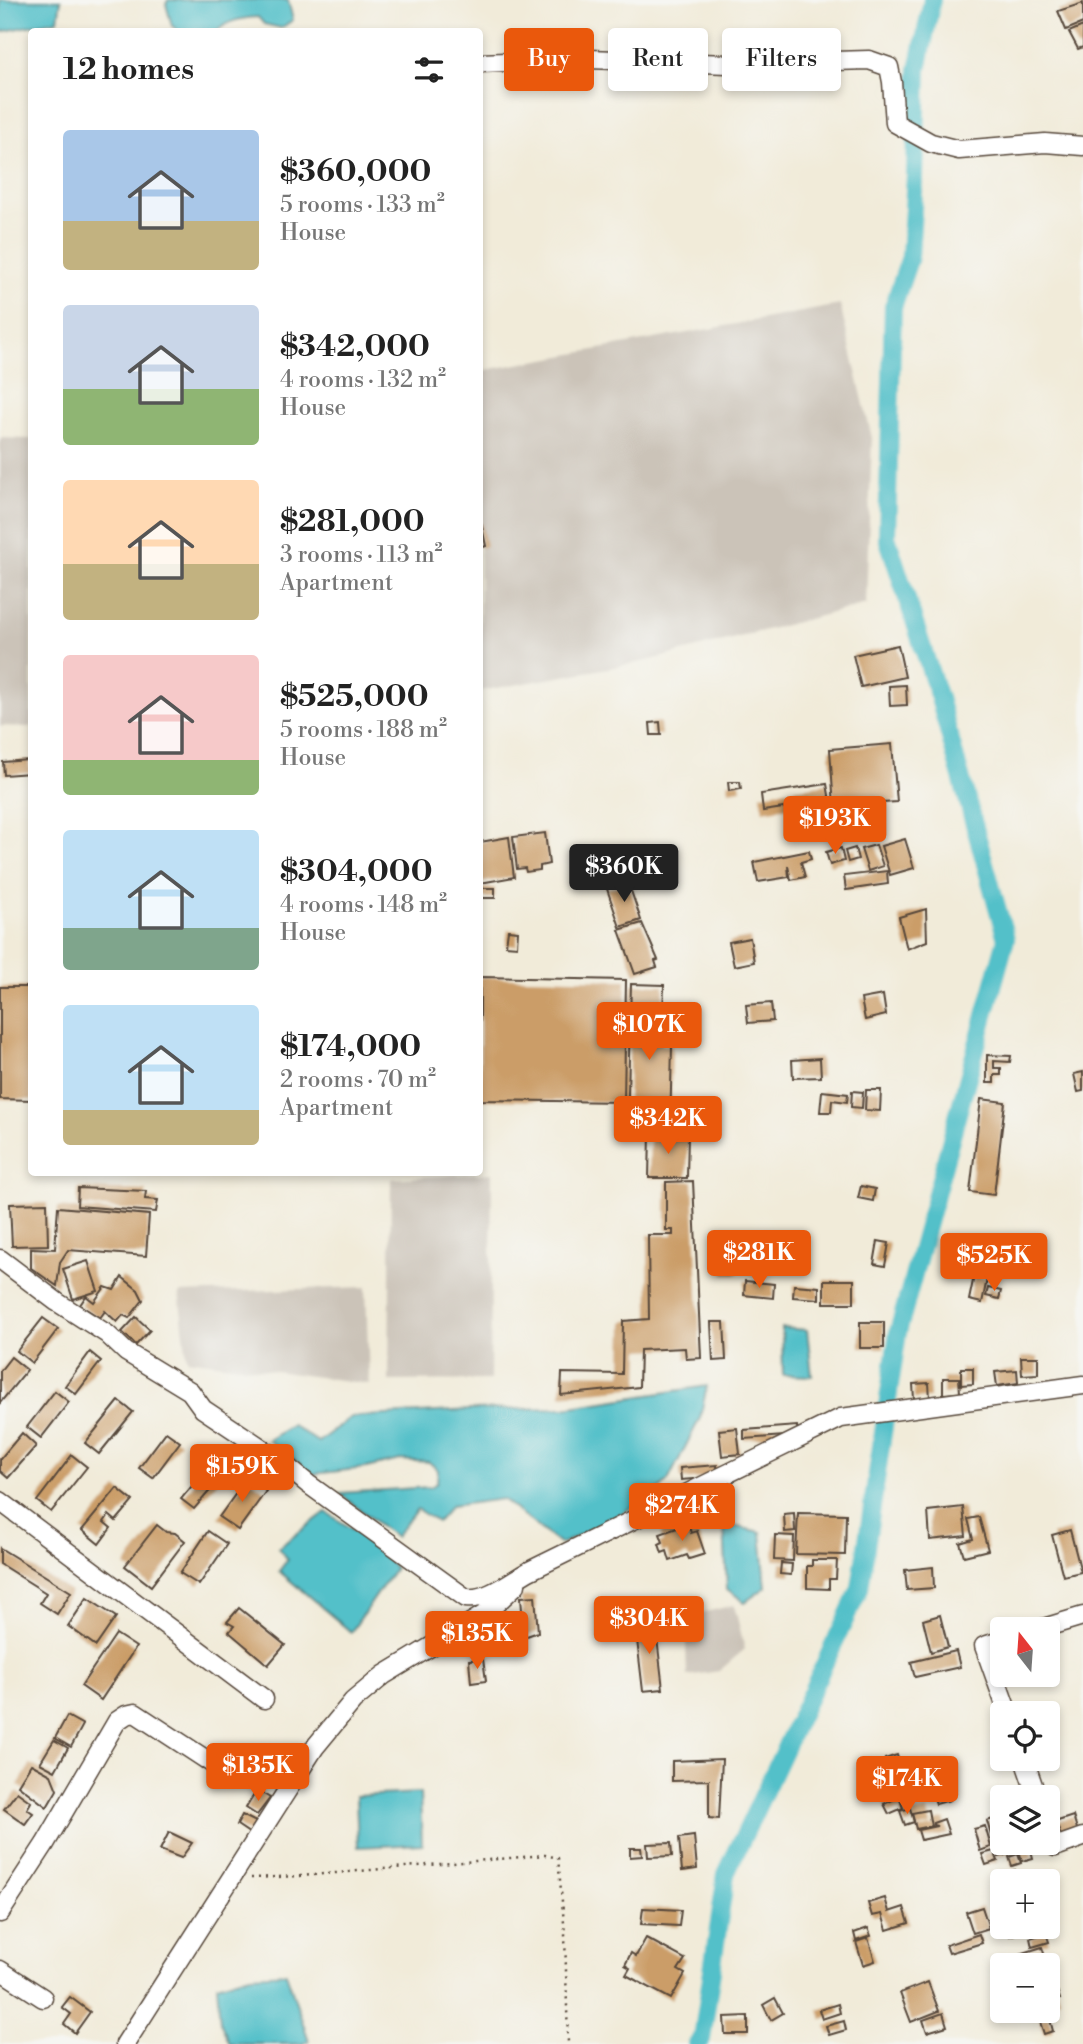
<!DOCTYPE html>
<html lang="en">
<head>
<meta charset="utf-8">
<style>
  :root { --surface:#fff; --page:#f2f2f2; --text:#222; --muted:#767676; --accent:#ea580c }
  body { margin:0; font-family:"Libre Bodoni",serif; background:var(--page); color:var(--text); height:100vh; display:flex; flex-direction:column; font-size:26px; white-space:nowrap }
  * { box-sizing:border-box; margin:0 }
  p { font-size:23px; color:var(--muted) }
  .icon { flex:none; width:38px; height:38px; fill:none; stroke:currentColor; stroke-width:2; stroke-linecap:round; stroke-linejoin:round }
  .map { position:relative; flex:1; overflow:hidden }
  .panel { position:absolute; left:28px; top:28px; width:455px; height:1148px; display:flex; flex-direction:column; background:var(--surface); border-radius:7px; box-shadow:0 4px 10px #0003 }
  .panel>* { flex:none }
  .hud { position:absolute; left:504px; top:28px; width:472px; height:63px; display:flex; gap:14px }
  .needle { width:46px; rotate:343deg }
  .controls { position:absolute; left:990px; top:1617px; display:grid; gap:14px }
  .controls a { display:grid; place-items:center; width:70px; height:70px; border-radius:7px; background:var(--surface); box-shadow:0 4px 10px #0003; font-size:35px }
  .price { position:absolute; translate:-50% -60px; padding:0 16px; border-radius:7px; background:var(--accent); color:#fff; font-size:23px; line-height:46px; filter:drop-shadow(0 2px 4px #0008) }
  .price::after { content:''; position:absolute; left:50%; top:42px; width:21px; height:16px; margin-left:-10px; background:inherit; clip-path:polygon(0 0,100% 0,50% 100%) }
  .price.current { background:#222; color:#fff }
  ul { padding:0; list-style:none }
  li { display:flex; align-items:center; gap:21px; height:175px; padding:0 35px }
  li span { display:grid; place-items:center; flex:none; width:196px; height:140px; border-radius:7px; color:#555 }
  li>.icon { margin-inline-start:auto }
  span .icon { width:84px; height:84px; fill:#fffc; stroke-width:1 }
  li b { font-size:30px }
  h2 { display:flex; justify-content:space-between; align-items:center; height:84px; padding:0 35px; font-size:30px }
  .pill { padding:0 24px; border-radius:7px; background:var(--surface); box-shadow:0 4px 10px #0003; font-size:24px; line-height:63px }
  .pill.current { background:var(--accent); color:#fff }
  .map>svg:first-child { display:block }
  .industrial { fill:#cbc3b8 }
  .water { fill:#52c0c9; stroke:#467574; stroke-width:2 }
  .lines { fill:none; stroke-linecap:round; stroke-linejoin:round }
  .canal { stroke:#52c0c9; stroke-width:18 }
  .building { fill:#cb9d67 }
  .minor-casing { stroke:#56473a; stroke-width:21 }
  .path { stroke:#56473a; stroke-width:2.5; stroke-dasharray:2 5; stroke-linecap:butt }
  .minor { stroke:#fff; stroke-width:18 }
</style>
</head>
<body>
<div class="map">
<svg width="1083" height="2044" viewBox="0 0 1083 2044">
  <rect width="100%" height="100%" fill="#f6f6f2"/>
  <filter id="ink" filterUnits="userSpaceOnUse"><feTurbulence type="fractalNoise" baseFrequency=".0143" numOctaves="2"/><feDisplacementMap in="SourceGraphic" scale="14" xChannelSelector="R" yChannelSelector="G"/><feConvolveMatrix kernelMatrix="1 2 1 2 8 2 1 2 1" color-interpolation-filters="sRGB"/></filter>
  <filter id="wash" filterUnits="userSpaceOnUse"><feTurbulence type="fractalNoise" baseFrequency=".00686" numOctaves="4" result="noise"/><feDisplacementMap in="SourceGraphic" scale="28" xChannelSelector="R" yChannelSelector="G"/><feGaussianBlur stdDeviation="1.57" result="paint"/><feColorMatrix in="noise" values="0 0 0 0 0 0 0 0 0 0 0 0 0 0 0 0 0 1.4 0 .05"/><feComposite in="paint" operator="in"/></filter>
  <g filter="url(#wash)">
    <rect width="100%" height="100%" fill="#f1ebd9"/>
    <g class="industrial">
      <polygon points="840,305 872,438 866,604 647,661 480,691 480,371"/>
      <polygon points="0,438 31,439 31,727 0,726"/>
      <polygon points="492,1173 490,1380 389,1381 391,1179"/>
      <polygon points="366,1287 369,1384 187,1359 179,1293"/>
      <polygon points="734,1605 745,1649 719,1671 687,1676 685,1617"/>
    </g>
    <g class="water">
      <polygon points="0,0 61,0 58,20 0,32"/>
      <path d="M168,0H288L293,20L281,28L264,24L258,17C243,18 228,20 217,31H179L172,26L166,4Z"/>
      <polygon points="782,1328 807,1330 812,1376 783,1375"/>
      <polygon points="707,1386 700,1418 668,1481 661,1488 604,1525 560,1544 502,1499 451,1506 437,1522 417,1509 395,1537 339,1493 431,1487 437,1482 438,1470 429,1462 400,1460 366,1468 313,1474 268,1440 292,1425 318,1442 351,1417 470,1410 564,1408"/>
      <polygon points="326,1512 370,1541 395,1568 351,1632 279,1571 288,1559 278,1548"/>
      <polygon points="724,1524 761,1532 766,1587 745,1602 727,1589"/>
      <polygon points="420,1793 422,1844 358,1847 356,1796"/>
      <polygon points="286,1973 309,2041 301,2044 230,2044 220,2022 217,1985 250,1975"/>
    </g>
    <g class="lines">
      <polyline class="canal" points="697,2044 702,2039 726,1874 860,1588 898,1332 1006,939 939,698 887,537 893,307 910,257 915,176 918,70 932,0"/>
    </g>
    <g id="blocks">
      <g class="building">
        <polygon points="1083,3 1083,23 1066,30 1058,11"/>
        <polygon points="1083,26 1083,47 1078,49 1069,32"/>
        <polygon points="481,522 486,546 480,548 480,523"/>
        <polygon points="898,645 905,677 861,687 853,655"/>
        <polygon points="906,685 907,705 890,706 889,686"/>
        <polygon points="660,722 661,735 651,735 650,723"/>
        <polygon points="892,744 897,802 834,806 830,749"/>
        <polygon points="29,760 30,773 4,775 3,762"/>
        <polygon points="728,782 740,782 741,789 729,791"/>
        <polygon points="827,784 830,801 763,811 761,794"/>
        <polygon points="545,833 549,864 540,866 540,870 526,872 525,868 517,869 513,837"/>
        <polygon points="509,837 514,877 480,883 480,842"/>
        <polygon points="905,839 914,868 890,875 881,846"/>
        <polygon points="876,845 883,866 868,871 861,849"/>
        <polygon points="841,848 844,861 830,865 826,852"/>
        <polygon points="855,848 858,859 848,862 845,851"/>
        <polygon points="809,851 811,859 801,862 805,877 791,880 788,866 789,877 758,882 754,862"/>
        <polygon points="887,871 888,884 846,890 844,876"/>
        <polygon points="628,882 641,920 620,927 607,889"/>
        <rect x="480" y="888" width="15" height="10"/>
        <polygon points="926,909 927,941 907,949 899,917"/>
        <polygon points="642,923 658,960 655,961 657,967 635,974 619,930"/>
        <polygon points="508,930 518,931 517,946 506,945"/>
        <polygon points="750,938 754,962 734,966 729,942"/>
        <polygon points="480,977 626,980 624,1102 480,1100"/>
        <polygon points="631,984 664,985 662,1045 672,1045 670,1131 627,1130"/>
        <polygon points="0,987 32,987 32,1100 0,1099"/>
        <polygon points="883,995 886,1015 865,1020 861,999"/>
        <polygon points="771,1003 773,1021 748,1023 746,1005"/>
        <polygon points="987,1055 1011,1056 1010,1062 994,1061 994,1068 1001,1068 1001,1075 994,1075 994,1083 987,1083"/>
        <polygon points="820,1058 821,1077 793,1078 792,1060"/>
        <polygon points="1083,1072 1083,1091 1078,1092 1074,1074"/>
        <polygon points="866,1090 881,1090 880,1111 865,1110"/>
        <polygon points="822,1091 848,1094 847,1102 832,1100 831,1112 820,1112"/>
        <polygon points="852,1091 863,1092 862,1108 851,1107"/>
        <polygon points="981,1099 1005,1102 994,1195 970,1192"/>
        <polygon points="650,1133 688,1134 687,1178 649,1178"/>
        <polygon points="693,1181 701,1358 686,1359 685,1348 640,1350 639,1387 561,1395 562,1373 622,1374 623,1321 649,1319 648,1235 673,1235 673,1230 666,1230 666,1182"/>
        <polygon points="861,1186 875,1189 873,1201 858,1198"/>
        <polygon points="78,1188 146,1191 145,1199 158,1200 156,1212 77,1206"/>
        <polygon points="47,1203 48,1245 12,1246 10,1204"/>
        <polygon points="58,1207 149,1215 146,1256 68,1250 60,1262 57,1286 31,1268 31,1248 55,1249"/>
        <polygon points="722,1234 737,1234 738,1274 724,1274"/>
        <polygon points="878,1241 889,1243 885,1266 874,1264"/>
        <polygon points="788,1248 808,1250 806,1263 787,1261"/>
        <polygon points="88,1261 98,1291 73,1299 63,1269"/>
        <polygon points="974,1276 987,1279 982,1303 969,1300"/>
        <polygon points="122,1277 138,1290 143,1300 129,1318 123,1315 117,1322 105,1311 100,1318 80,1305 86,1296 94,1302 105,1287 114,1290"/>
        <rect x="824" y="1280" width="30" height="23"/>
        <polygon points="745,1281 774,1284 773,1298 744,1295"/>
        <polygon points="794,1285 819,1287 819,1299 793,1297"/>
        <polygon points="988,1288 1001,1291 999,1299 986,1296"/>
        <polygon points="136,1317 150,1330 136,1345 122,1332"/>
        <polygon points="43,1318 58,1329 32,1363 17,1351"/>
        <polygon points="711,1322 724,1322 726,1360 713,1361"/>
        <rect x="860" y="1322" width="24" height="26"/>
        <polygon points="90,1352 101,1361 76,1394 65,1386"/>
        <polygon points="11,1357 27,1370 0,1403 0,1371"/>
        <polygon points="1021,1357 1038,1357 1038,1374 1022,1375"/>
        <polygon points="961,1368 973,1368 973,1384 961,1385"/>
        <polygon points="1017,1370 1018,1383 997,1386 995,1372"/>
        <polygon points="943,1378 959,1378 960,1393 943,1394"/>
        <polygon points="929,1383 930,1398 914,1399 913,1384"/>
        <polygon points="55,1391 69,1402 41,1438 27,1427"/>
        <polygon points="119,1401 133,1412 99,1454 85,1443"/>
        <polygon points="797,1426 798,1435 744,1439 744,1430"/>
        <polygon points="737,1428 740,1454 722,1456 719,1430"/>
        <polygon points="166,1432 180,1442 153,1478 139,1468"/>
        <polygon points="22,1433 36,1446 8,1478 0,1471 0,1459"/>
        <polygon points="72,1455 87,1467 51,1512 37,1501"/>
        <polygon points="717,1465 718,1477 681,1480 680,1468"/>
        <polygon points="207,1468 220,1479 194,1509 181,1499"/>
        <polygon points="247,1478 266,1491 238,1530 219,1517"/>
        <polygon points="117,1488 133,1501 116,1521 109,1515 104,1522 111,1528 99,1544 82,1530"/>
        <polygon points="728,1495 731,1504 714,1508 712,1500"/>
        <polygon points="963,1507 966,1536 930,1540 928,1511"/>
        <polygon points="794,1513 795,1531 785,1532 784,1514"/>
        <polygon points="798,1513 846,1514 845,1555 796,1554"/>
        <polygon points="979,1517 988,1550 964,1556 960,1543 973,1539 968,1519"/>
        <polygon points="688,1524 691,1533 697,1531 705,1554 689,1559 687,1555 670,1561 667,1551 662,1553 659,1544 663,1542 660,1534"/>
        <polygon points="157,1525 166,1532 175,1533 185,1541 151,1586 125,1566"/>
        <polygon points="1070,1530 1081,1572 1063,1576 1052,1535"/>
        <polygon points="208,1531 227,1544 199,1585 180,1573"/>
        <polygon points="775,1535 794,1536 793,1561 774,1560"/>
        <polygon points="0,1548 71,1592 57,1614 40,1603 46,1593 0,1564"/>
        <polygon points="812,1560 837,1560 836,1579 829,1579 829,1589 807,1588 807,1566 812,1566"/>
        <polygon points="781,1563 792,1564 791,1575 780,1574"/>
        <polygon points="933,1567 934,1588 907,1590 905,1570"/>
        <polygon points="535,1596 538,1632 524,1637 521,1597"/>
        <polygon points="87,1598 116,1617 96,1646 68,1626"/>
        <polygon points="239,1608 285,1645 268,1665 229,1632 234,1626 227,1622"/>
        <polygon points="940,1615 948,1647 931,1652 923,1620"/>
        <polygon points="655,1621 663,1689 643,1691 635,1623"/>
        <polygon points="116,1634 136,1647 101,1700 81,1686"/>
        <polygon points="956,1651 960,1667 915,1677 911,1662"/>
        <polygon points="483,1659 486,1681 471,1683 469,1660"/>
        <polygon points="67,1716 83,1725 71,1747 55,1738"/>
        <polygon points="54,1740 68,1748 55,1771 40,1763"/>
        <polygon points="897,1755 902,1771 890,1775 885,1759"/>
        <polygon points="722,1759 719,1819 709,1818 709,1780 672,1781 672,1761"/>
        <polygon points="31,1764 51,1775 57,1790 47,1807 18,1785"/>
        <polygon points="920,1773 924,1783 913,1787 910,1776"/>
        <polygon points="897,1776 900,1785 880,1791 877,1781"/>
        <polygon points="943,1778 950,1800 936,1804 929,1783"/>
        <polygon points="257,1790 270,1798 257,1815 246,1808"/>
        <polygon points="17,1792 31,1802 27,1809 33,1813 25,1824 4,1809"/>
        <polygon points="899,1797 903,1808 889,1814 884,1804"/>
        <polygon points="910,1808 914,1822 905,1825 900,1811"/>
        <polygon points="928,1810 931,1826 916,1829 912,1813"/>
        <polygon points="1003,1812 1003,1843 994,1846 987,1821 1000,1817 999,1813"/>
        <polygon points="242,1815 256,1822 249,1833 237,1825"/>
        <polygon points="1073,1816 1078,1832 1057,1839 1052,1823"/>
        <polygon points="944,1819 949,1834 921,1840 918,1830 937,1826 933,1825 933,1823"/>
        <polygon points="985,1826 991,1847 980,1851 974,1829"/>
        <polygon points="169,1832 192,1843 181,1858 160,1850"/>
        <polygon points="694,1836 697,1869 682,1871 679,1838"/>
        <polygon points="671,1843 672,1856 648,1857 647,1844"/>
        <polygon points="1014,1843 1017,1851 999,1857 996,1848"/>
        <polygon points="1017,1843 1029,1843 1033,1858 1022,1861"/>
        <polygon points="630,1848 641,1848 642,1856 630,1857"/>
        <polygon points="994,1851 998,1861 986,1865 982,1854"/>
        <polygon points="1018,1854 1021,1863 1012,1866 1009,1857"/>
        <polygon points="1015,1870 1018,1879 1003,1881 1003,1884 999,1885 996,1876"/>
        <polygon points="885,1898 889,1912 904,1907 909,1923 887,1930 882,1914 872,1916 868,1903"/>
        <polygon points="982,1907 989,1928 973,1933 966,1912"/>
        <polygon points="643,1908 681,1910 679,1926 641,1924"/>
        <polygon points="1007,1927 1029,1927 1029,1929 1010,1936"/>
        <polygon points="868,1928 871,1936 856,1941 854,1933"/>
        <polygon points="1046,1933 1049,1942 1032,1947 1030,1938"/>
        <polygon points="979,1934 982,1943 949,1953 946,1945"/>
        <polygon points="646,1938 685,1959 678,1970 685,1974 671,1999 626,1975 630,1968 625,1965 631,1953 636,1956"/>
        <polygon points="868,1938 875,1961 863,1965 856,1942"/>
        <polygon points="1042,1947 1045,1957 1020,1965 1017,1955"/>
        <polygon points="1051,1958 1054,1969 1048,1971 1048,1965 1028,1965"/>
        <polygon points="928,1982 939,2011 911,2022 900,1993"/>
        <polygon points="1057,1990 1060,1999 1048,2003 1048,1993"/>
        <polygon points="70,1997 90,2012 75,2033 64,2024 71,2014 62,2007"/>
        <polygon points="775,1998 783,2013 771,2020 763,2005"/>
        <polygon points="838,2004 840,2013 822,2019 819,2010"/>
        <polygon points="943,2013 947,2026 927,2032 923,2020"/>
        <polygon points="748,2016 748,2034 725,2034 724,2017"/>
        <polygon points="1049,2016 1053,2031 1044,2034 1039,2019"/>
        <polygon points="844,2021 846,2030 829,2035 826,2026"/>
      </g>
    </g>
  </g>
  <g filter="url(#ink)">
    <use href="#blocks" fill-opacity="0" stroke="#56473a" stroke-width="2"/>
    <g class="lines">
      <defs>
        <g id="minor">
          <polyline points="480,63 589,59 728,64 869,60 889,67 892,82 895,123 931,143 959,150 1045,143 1083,146"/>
          <path d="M0,1259L57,1302L107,1334L126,1352L190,1391L203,1409L275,1457L308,1484L466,1598C487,1601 511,1581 529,1571L841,1418L1083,1385"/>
          <polyline points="0,1501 264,1699"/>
          <polyline points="1040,1629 1083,1616"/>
          <polyline points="1003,1640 984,1646 1008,1713"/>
          <polyline points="1024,1759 1037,1797"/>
          <polyline points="1048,1829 1055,1847 1083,1837"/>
          <polyline points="0,1913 45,1844 117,1721 126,1715 135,1713 219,1768"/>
          <polyline points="0,1970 43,1998"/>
          <polyline points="125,2044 315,1747 353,1701 384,1675 485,1614 516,1585"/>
        </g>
      </defs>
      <use href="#minor" class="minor-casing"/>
      <polyline class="path" points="251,1878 301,1876 545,1855 558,1858 565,1934 568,2044"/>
      <use href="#minor" class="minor"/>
    </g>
  </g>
</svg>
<div class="controls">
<a><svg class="needle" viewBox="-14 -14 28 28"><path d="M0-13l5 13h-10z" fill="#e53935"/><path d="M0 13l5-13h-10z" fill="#767676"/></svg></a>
<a><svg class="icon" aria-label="locate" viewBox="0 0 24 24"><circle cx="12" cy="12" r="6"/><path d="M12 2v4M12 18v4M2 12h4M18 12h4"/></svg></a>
<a><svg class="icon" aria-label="layers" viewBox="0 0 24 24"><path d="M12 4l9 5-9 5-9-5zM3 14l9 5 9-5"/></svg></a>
<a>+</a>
<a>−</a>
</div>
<b class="price" style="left:835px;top:856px">$193K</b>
<b class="price current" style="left:624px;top:904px">$360K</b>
<b class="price" style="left:649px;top:1062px">$107K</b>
<b class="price" style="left:668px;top:1156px">$342K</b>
<b class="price" style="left:759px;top:1290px">$281K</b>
<b class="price" style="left:994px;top:1293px">$525K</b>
<b class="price" style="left:242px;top:1504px">$159K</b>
<b class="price" style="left:682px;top:1543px">$274K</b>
<b class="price" style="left:649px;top:1656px">$304K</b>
<b class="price" style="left:477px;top:1671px">$135K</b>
<b class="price" style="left:258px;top:1803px">$135K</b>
<b class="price" style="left:907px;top:1816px">$174K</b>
<div class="hud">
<a class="pill current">Buy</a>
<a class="pill">Rent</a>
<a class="pill">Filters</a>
</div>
<section class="panel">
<h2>12 homes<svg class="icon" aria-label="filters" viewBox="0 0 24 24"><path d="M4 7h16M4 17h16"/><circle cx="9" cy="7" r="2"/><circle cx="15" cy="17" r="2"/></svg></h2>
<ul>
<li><span style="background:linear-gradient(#a9c7e8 65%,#c2b280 0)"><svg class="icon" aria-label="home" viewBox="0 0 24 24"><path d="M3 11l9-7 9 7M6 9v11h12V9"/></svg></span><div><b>$360,000</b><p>5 rooms · 133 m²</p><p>House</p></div></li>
<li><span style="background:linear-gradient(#c9d6e8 60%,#8fb573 0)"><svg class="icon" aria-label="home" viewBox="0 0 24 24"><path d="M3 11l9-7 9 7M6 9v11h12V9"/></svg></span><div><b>$342,000</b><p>4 rooms · 132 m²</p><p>House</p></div></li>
<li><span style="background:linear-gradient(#ffd9b3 60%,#c2b280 0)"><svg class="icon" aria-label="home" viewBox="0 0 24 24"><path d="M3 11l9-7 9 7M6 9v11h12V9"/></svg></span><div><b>$281,000</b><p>3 rooms · 113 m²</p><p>Apartment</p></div></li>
<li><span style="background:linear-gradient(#f6c9c9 75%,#8fb573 0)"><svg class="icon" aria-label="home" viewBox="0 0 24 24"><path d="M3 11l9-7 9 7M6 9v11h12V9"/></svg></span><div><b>$525,000</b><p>5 rooms · 188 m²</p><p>House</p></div></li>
<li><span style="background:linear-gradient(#bfe0f5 70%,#7fa58c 0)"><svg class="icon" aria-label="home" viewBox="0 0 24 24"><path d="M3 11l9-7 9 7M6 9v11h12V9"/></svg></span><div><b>$304,000</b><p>4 rooms · 148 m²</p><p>House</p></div></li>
<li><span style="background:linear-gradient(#bfe0f5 75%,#c2b280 0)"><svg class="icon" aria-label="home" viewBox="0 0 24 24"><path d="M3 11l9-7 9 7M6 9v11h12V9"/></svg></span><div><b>$174,000</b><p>2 rooms · 70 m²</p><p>Apartment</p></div></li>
</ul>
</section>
</div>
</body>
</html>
